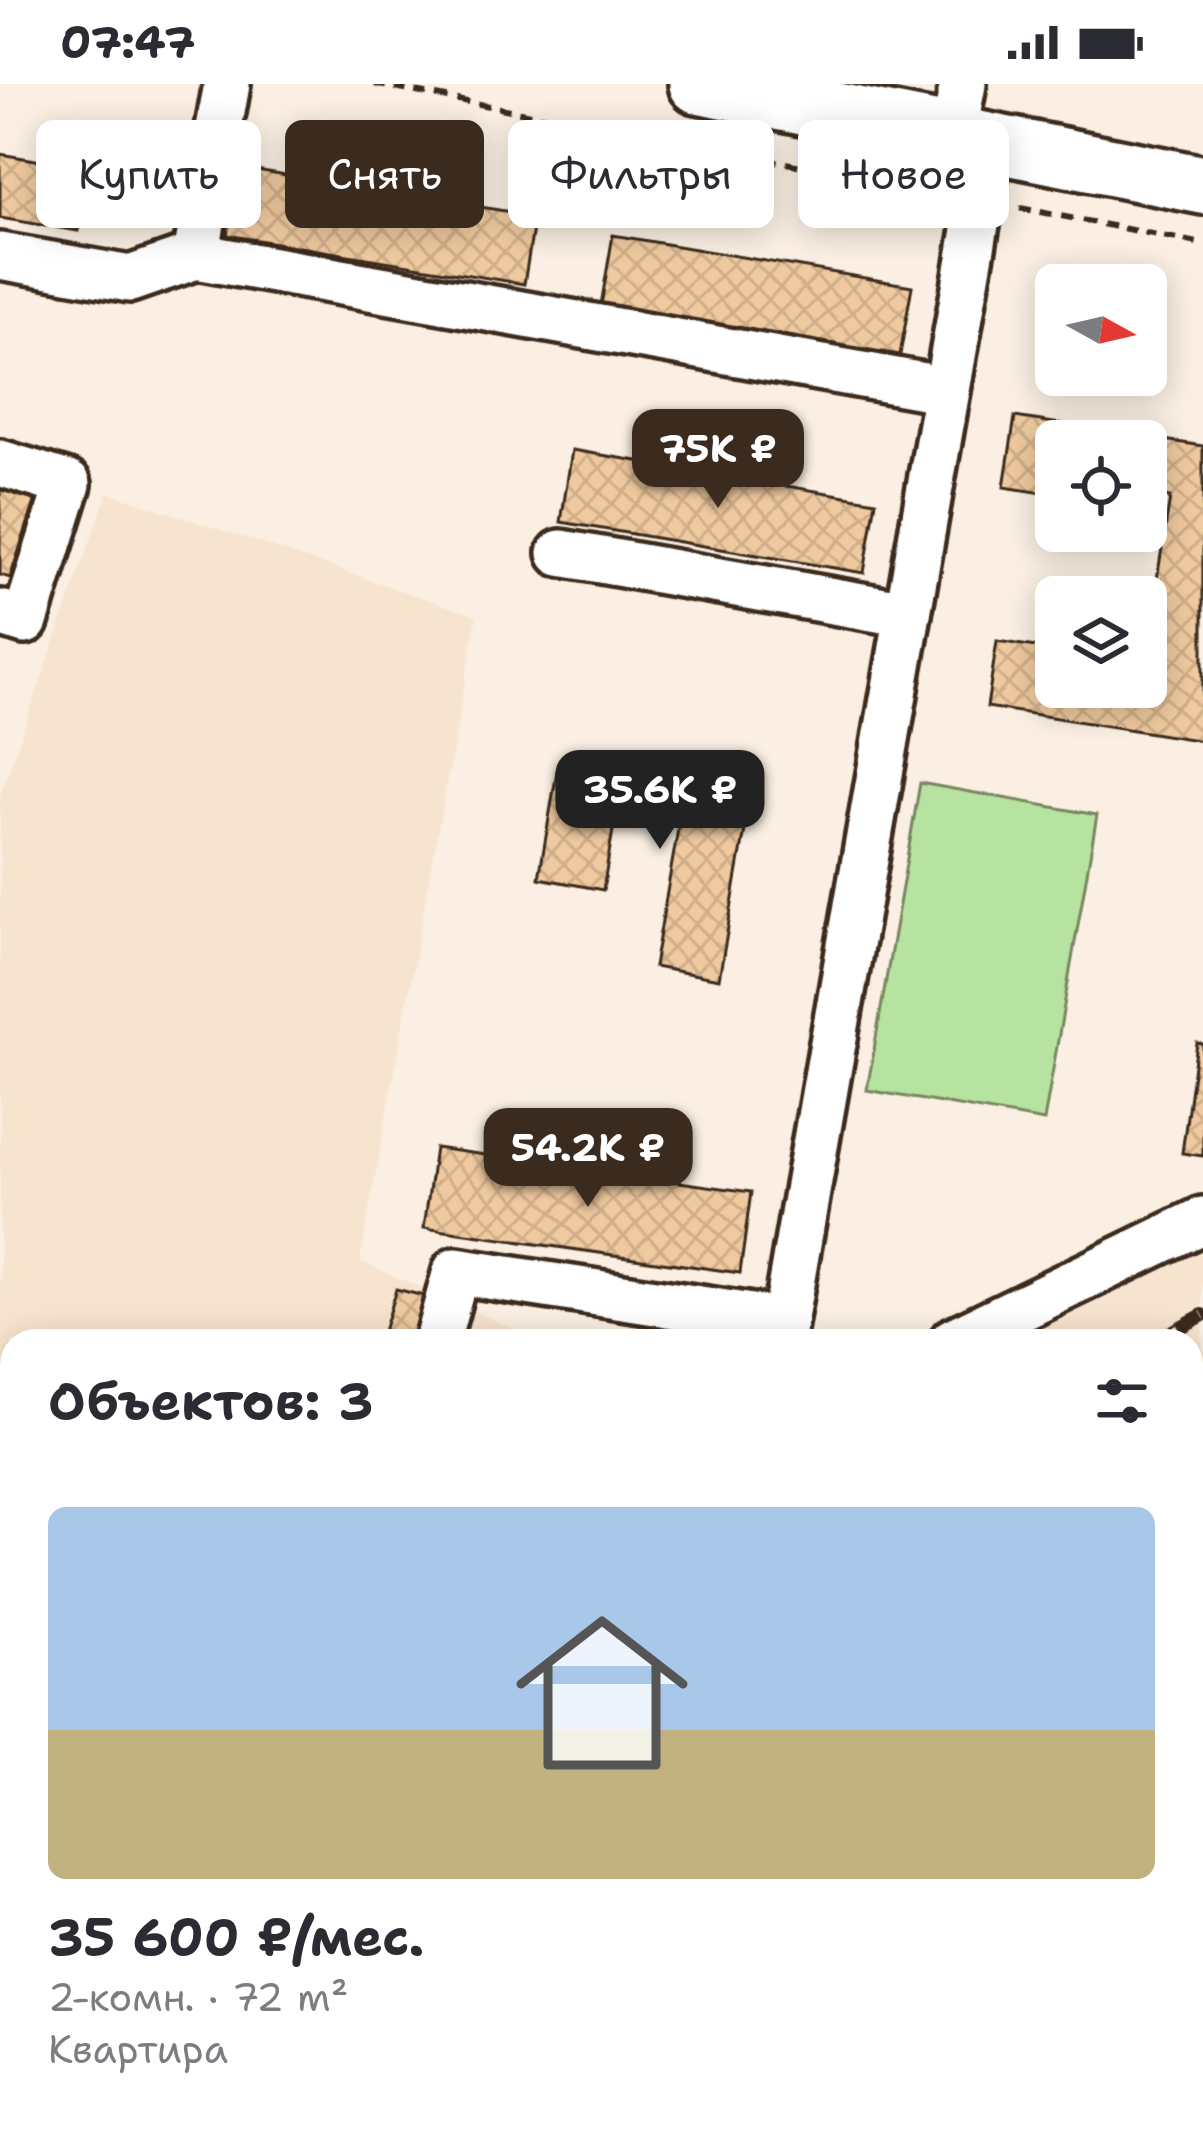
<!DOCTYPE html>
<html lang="ru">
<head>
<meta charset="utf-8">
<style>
  :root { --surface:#fff; --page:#f2f2f3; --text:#2b2b33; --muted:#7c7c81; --accent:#3b2a1e }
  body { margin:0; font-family:"Shantell Sans",sans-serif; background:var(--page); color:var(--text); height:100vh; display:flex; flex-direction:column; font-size:45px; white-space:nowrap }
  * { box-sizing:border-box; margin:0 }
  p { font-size:39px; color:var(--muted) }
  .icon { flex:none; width:66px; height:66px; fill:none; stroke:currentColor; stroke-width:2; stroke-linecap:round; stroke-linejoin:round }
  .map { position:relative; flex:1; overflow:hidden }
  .panel { position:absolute; left:0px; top:1245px; width:1203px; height:804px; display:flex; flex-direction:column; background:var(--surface); border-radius:36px 36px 0 0; box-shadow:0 6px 30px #0003 }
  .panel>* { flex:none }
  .top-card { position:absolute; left:36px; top:36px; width:1131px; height:108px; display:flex; gap:24px }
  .needle { width:78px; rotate:98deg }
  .tools { position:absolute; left:1035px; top:180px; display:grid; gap:24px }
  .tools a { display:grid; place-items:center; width:132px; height:132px; border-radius:18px; background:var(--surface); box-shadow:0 6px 30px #0003; font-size:60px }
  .price { position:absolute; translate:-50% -102px; padding:0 27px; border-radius:24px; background:var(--accent); color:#fff; font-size:39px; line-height:78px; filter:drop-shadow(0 3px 6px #0008) }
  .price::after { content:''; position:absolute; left:50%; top:72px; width:36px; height:27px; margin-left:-18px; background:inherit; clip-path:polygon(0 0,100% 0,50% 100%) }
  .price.on { background:#222; color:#fff }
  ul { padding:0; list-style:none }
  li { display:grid; align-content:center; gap:24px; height:636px; padding:0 48px }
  li span { display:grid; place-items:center; height:372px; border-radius:18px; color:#555 }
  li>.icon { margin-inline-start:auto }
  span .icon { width:216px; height:216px; fill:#fffc; stroke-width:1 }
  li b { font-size:51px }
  h2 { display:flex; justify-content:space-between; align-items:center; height:144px; padding:0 48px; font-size:51px }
  .pill { padding:0 42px; border-radius:18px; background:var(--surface); box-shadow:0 6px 30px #0003; font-size:42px; line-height:108px }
  .pill.on { background:var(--accent); color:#fff }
  .status { display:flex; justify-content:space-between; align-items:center; height:84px; padding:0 60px; background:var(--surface); direction:ltr }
  .status svg { height:33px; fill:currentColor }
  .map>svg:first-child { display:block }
  .built { fill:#f7e4ce }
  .pitch { fill:#b7e3a1; stroke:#798660; stroke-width:3 }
  .building { fill:url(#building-cross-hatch); stroke:#3b2a1e; stroke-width:3 }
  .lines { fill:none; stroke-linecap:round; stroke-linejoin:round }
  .minor-casing { stroke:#3b2a1e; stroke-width:54 }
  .major-casing { stroke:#3b2a1e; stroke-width:66 }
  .path { stroke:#3b2a1e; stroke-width:6; stroke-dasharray:12 9; stroke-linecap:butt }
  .minor { stroke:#fff; stroke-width:45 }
  .major { stroke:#fff; stroke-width:57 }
  .rail-casing { stroke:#3b2a1e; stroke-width:14 }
  .rail { stroke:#fff; stroke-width:9; stroke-dasharray:27; stroke-linecap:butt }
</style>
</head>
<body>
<div class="status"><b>07:47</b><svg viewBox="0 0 49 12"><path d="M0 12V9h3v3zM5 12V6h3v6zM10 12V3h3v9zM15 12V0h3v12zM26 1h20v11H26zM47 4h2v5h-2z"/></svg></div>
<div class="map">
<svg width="1203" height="2049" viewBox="0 0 1203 2049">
  <defs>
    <pattern id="building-cross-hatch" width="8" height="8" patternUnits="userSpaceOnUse" patternTransform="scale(3)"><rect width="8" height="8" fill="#efc99f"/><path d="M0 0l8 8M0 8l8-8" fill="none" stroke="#cead88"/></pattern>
  </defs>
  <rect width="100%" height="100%" fill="#faefe2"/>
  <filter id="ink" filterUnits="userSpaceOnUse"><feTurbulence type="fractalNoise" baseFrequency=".00833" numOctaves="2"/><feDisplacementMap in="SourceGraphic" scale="24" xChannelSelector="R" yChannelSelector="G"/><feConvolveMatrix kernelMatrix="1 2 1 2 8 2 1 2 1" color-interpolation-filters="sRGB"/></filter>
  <g filter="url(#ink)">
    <g class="built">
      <polygon points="108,408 477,532 360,1177 543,1257 12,1257 12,2037 1106,2037 1107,2049 0,2049 0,711"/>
      <polygon points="1203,1163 1203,1741 1191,1775 1191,1257 1011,1257"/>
    </g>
    <polygon class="pitch" points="920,699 1097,731 1044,1037 867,1006"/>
    <g class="building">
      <polygon points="95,46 197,63 184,145 81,127"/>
      <polygon points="0,70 89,85 78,147 0,134"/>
      <polygon points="238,83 535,132 524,200 227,151"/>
      <polygon points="613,151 912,202 900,271 601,221"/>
      <polygon points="1015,333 1203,362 1203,657 987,623 997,557 1056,566 1056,603 1146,603 1146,564 1170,414 1146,410 1146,357 1056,357 1056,411 1004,403"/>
      <polygon points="572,366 876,417 864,489 561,438"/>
      <polygon points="0,400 37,412 10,494 0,491"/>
      <polygon points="691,677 755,688 719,895 654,883 679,739 616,728 603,806 539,794 558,681 623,692 620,710 683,721"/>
      <polygon points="1197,959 1203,960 1203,1072 1182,1069"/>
      <polygon points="435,1064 751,1108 740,1189 424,1144"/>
      <polygon points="396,1205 436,1215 424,1257 380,1257"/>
      <polygon points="12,1733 12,1791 0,1797 0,1740"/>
      <polygon points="1203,2033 1203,2049 1146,2049 1145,2044"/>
      <polygon points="213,2037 359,2037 373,2049 222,2049 211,2040"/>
      <polygon points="532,2037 595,2037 596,2049 533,2049"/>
      <polygon points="974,2037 1019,2037 1018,2049 974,2049"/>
    </g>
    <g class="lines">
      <defs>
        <g id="minor">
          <polyline points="953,53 963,0"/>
          <polyline points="0,172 130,195 196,172 946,306"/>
          <polyline points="196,172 227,0"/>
          <polyline points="0,379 68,400 25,537 0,529"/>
          <polyline points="561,469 907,530"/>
          <polyline points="437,1257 456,1187 784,1238"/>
          <polyline points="781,1257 990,60"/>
          <polyline points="953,1257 1203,1136"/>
          <polyline points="1191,1315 1203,1311"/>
          <polyline points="0,1821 12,1815"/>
          <polyline points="501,2037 501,2049"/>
          <polyline points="826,2037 826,2049"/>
          <polyline points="53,2049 63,2037"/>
        </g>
        <polyline id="major" points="698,0 1203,101"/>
      </defs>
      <use href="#minor" class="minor-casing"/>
      <use href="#major" class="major-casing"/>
      <g class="path">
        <polyline points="374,0 942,109"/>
        <polyline points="1020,124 1203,160"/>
      </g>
      <use href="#minor" class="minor"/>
      <use href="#major" class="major"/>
      <defs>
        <g id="rail">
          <polyline points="1155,1257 1203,1231"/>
          <polyline points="0,1891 12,1885"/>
          <polyline points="850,2037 850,2049"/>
        </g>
      </defs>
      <use href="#rail" class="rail-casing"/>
      <use href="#rail" class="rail"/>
    </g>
  </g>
</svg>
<div class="tools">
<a><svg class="needle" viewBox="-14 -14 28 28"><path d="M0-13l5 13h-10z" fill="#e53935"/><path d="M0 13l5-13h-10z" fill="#7c7c81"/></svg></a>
<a><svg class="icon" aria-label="locate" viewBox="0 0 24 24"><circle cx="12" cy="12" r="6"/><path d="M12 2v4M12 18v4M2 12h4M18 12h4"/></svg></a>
<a><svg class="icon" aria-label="layers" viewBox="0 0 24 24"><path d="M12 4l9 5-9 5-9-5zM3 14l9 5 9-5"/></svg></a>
</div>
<b class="price" style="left:718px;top:427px">75K ₽</b>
<b class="price on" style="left:660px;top:768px">35.6K ₽</b>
<b class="price" style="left:588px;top:1126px">54.2K ₽</b>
<div class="top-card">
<a class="pill">Купить</a>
<a class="pill on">Снять</a>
<a class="pill">Фильтры</a>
<a class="pill">Новое</a>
</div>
<section class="panel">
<h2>Объектов: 3<svg class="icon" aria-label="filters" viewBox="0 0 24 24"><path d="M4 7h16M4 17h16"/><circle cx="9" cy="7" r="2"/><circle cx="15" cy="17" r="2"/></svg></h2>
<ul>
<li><span style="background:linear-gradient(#a9c7e8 60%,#c2b280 0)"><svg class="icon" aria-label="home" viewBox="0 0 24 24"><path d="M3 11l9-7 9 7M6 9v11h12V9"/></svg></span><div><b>35 600 ₽/мес.</b><p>2-комн. · 72 m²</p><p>Квартира</p></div></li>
</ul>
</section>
</div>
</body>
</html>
